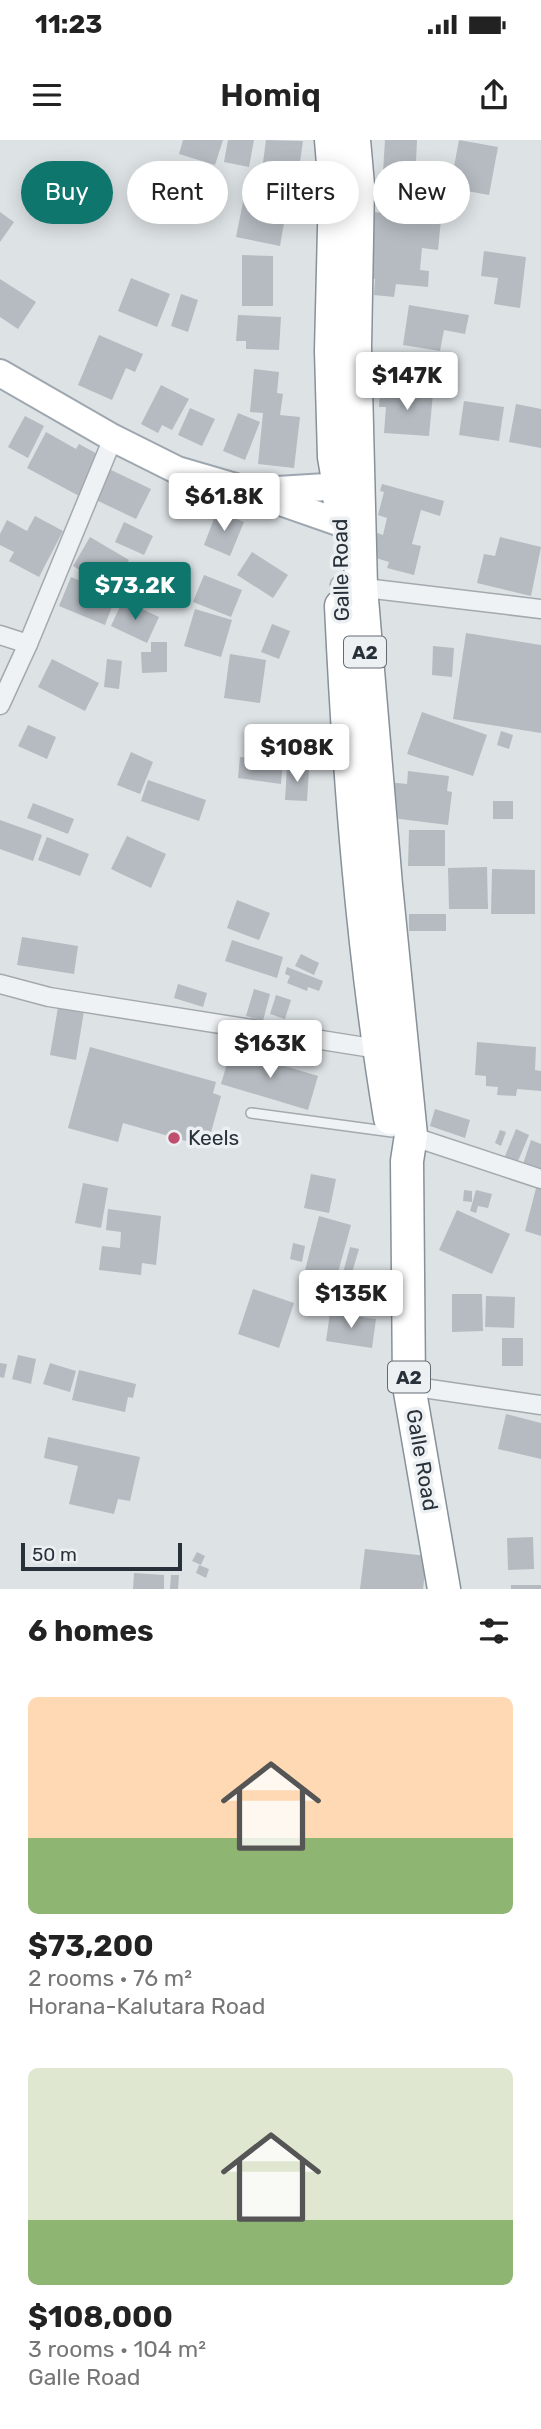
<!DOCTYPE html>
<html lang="en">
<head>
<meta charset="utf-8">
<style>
  :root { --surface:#fff; --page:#f2f2f2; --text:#222; --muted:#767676; --accent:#0f766e }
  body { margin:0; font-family:Rubik,sans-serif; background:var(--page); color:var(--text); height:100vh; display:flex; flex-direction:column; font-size:26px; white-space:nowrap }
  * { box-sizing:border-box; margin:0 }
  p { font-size:23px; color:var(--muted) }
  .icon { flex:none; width:38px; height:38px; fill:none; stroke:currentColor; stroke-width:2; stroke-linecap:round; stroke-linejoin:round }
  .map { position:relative; height:1449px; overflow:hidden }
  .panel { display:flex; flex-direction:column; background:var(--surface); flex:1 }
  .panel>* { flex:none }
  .banner { position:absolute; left:21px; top:21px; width:500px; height:63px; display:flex; gap:14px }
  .scale { position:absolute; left:21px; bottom:18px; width:161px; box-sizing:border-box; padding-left:7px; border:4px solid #28313a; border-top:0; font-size:19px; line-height:24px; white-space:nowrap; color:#28313a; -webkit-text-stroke:5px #ecf0f3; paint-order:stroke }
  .price { position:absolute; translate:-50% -60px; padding:0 16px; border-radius:7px; background:#fff; color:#222; font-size:23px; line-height:46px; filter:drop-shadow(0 2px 4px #0008) }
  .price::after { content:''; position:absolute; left:50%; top:42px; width:21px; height:16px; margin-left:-10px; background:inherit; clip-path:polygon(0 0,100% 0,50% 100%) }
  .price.current { background:var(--accent); color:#fff }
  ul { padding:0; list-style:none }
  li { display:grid; align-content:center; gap:14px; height:371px; padding:0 28px }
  li span { display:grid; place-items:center; height:217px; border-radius:10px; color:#555 }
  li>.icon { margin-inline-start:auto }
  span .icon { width:126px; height:126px; fill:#fffc; stroke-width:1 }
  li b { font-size:30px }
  h2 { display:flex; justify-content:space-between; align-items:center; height:84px; padding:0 28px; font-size:30px }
  .tag { padding:0 24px; border-radius:32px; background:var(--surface); box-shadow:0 4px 18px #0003; font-size:24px; line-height:63px }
  .tag.current { background:var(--accent); color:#fff }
  .status { display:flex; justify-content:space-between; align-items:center; height:49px; padding:0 35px; background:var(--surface); direction:ltr }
  .status svg { height:19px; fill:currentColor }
  header { display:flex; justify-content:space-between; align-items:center; height:91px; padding:0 28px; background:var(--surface); font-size:32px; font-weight:600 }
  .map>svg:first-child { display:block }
  .building { fill:#b5bbc1 }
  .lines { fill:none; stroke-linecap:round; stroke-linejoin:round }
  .lane-casing { stroke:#a3a9ae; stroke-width:12 }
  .street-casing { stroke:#a3a9ae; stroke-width:21 }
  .primary-casing { stroke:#9ea7b0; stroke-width:30 }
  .highway-casing { stroke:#86919a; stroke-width:35 }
  .lane { stroke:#eff2f4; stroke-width:9 }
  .street { stroke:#eff2f4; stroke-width:18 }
  .primary { stroke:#fff; stroke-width:26 }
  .highway { stroke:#fff; stroke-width:32 }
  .poi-dot { fill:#bf4e6f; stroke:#ecf0f3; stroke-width:2.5 }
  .labels { text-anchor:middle; stroke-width:7; stroke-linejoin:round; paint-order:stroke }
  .shield { fill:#ecf0f3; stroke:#636a72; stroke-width:2 }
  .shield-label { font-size:19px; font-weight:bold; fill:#28313a }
  .street-label { font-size:21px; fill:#28313a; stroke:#ecf0f3 }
  .poi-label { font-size:21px; fill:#28313a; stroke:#ecf0f3; text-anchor:start }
</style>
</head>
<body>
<div class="status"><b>11:23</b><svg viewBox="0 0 49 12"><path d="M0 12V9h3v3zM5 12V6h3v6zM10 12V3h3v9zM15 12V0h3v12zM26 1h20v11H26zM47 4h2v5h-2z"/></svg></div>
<header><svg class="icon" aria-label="menu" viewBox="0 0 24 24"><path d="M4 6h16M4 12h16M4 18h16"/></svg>Homiq<svg class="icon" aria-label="share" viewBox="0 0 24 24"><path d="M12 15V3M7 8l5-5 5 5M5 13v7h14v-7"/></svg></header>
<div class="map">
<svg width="541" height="1449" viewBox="0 0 541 1449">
  <rect width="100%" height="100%" fill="#dde2e5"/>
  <g class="building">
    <polygon points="183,0 223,0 215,25 179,14"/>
    <polygon points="228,0 254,0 249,27 224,22"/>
    <polygon points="266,0 303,1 296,50 260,45"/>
    <polygon points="385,0 417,0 414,65 381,64"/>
    <polygon points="459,0 498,7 489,55 450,48"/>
    <polygon points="244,57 287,66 280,106 236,97"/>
    <polygon points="0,72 14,82 0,102"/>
    <polygon points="374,72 441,79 438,110 422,108 420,130 429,131 428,147 396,144 394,157 374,155 375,139 369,138"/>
    <polygon points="484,111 526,117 520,168 494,164 498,138 481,136"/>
    <polygon points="242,115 273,116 273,166 242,166"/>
    <polygon points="131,138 170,154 157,187 118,171"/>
    <polygon points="0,139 36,162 18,189 0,177"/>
    <polygon points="181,154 198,160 188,192 171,186"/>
    <polygon points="409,165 469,175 465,194 444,190 440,211 403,205"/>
    <polygon points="238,175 281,177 279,210 246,209 246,201 236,201"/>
    <polygon points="99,195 143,214 135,232 126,228 112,260 78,245"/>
    <polygon points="254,229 279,232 277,253 283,254 280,275 300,277 294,328 258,324 263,273 250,272"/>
    <polygon points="161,245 189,259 172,290 162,285 158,293 141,284"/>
    <polygon points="380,249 433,254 429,296 384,293 386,267 379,267"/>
    <polygon points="464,261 504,267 499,301 459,295"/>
    <polygon points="516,264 541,269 541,308 509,302"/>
    <polygon points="190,268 215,279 202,306 178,295"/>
    <polygon points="238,273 260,282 245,320 223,311"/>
    <polygon points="25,276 44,286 28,318 8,307"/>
    <polygon points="46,292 76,309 79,304 103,317 81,357 27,328"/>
    <polygon points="109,329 151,349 136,379 94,359"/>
    <polygon points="382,344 444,361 440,376 421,370 412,404 421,406 414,435 387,428 389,422 366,415 372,391 383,395 387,378 378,375 384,352 380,351"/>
    <polygon points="217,371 244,382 230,416 204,405"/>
    <polygon points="35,376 63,391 39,437 9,421 14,412 0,405 0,394 7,380 27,391"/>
    <polygon points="124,382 153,396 144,415 115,402"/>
    <polygon points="90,397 129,420 112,449 73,426"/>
    <polygon points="500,397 541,407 531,456 477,443 484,414 495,416"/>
    <polygon points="252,412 288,435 273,458 237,435"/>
    <polygon points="204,435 242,450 231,477 193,462"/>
    <polygon points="71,437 116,456 105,485 59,466"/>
    <polygon points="123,460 159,477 147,503 111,486"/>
    <polygon points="195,469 232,480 221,517 184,506"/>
    <polygon points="272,484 290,491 279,519 261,512"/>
    <polygon points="466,493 541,505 541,593 453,579"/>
    <polygon points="151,502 167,502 167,532 142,533 141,512 151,512"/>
    <polygon points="433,506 454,508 452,537 432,535"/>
    <polygon points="230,514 266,520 260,563 224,558"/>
    <polygon points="52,519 99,543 85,571 38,547"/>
    <polygon points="107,519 122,521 119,549 104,547"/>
    <polygon points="422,572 487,595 473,636 407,614"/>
    <polygon points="28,585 56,597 47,619 18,606"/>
    <polygon points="501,591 513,595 509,609 497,605"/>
    <polygon points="131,612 153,622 140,654 117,645"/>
    <polygon points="240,617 283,622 281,644 238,638"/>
    <polygon points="287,627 309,629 307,661 285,660"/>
    <polygon points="408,631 449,636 447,651 452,652 448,685 384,677 387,642 407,644"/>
    <polygon points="148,640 206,660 199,681 141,661"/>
    <rect x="493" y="661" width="20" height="18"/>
    <polygon points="33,663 74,679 68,694 27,678"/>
    <polygon points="0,680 42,695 33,721 0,709"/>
    <polygon points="409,690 445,690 445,726 408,726"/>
    <polygon points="127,696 166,714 151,748 111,729"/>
    <polygon points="47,697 89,714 80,736 38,720"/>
    <polygon points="487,727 488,769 449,769 448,728"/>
    <polygon points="492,729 535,730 535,774 491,774"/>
    <polygon points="237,760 270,773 259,800 227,788"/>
    <rect x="409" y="774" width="37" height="17"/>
    <polygon points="22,797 78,806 74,834 17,825"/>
    <polygon points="232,800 283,817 277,838 225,821"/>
    <polygon points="301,814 319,823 314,835 295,826"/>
    <polygon points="287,827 323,841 319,851 308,847 307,851 287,843 290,836 285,834"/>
    <polygon points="178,844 207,853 203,867 174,858"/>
    <polygon points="254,849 270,854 263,881 246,876"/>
    <polygon points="276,855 291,860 285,879 270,874"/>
    <polygon points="58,867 84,871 76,920 50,915"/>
    <polygon points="477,902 536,907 535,930 541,931 541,951 517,949 516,956 497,955 498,947 486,946 486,936 475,935"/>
    <polygon points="90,907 216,942 213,953 221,956 207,1007 123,983 118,1002 68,988"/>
    <polygon points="231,910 318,936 308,970 221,944"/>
    <polygon points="435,969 470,980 465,998 430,986"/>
    <polygon points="516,989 529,995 516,1026 503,1021"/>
    <polygon points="500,990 506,992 501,1006 495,1003"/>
    <polygon points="531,1000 541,1004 541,1030 523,1024"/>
    <polygon points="311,1034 336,1039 329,1073 304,1068"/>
    <polygon points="83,1043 108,1048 101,1088 75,1083"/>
    <polygon points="536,1048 541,1049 541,1096 525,1091"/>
    <polygon points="464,1050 472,1051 472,1062 463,1061"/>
    <polygon points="476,1050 492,1054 488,1068 478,1066 476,1073 470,1071"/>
    <polygon points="108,1069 161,1076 156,1125 142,1123 141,1135 99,1130 102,1106 120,1108 121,1092 106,1090"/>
    <polygon points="457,1070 510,1094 492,1134 439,1110"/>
    <polygon points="319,1076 351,1085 334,1147 303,1138"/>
    <polygon points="293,1103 305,1106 302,1122 290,1119"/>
    <polygon points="350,1107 359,1109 351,1136 343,1133"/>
    <polygon points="342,1136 373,1143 370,1154 340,1146"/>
    <polygon points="253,1149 294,1163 279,1208 238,1194"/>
    <polygon points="452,1154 482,1154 483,1191 452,1192"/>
    <polygon points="486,1156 515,1157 514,1188 485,1187"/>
    <polygon points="330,1173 376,1179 372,1208 326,1201"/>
    <rect x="502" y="1198" width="21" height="28"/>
    <polygon points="18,1215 36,1219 31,1244 12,1239"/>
    <polygon points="0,1223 7,1224 4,1238 0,1237"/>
    <polygon points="50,1223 76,1231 70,1252 43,1244"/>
    <polygon points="79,1230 136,1244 133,1258 128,1257 125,1272 72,1260"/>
    <polygon points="506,1274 541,1283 541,1319 498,1309"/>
    <polygon points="48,1297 140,1317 130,1361 118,1359 114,1374 69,1364 78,1326 44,1318"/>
    <polygon points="533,1397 534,1429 508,1430 507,1398"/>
    <polygon points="365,1409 427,1416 423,1449 360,1449"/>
    <polygon points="197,1412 205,1416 201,1425 192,1421"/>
    <polygon points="199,1425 209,1429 206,1438 196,1433"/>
    <polygon points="134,1433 164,1435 164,1449 133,1449"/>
    <polygon points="171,1435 179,1435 178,1449 170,1449"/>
    <rect x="511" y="1445" width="30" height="4"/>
  </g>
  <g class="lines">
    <defs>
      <polyline id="lane" points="251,973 392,992"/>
      <g id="street">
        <polyline points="340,445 541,469"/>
        <polyline points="0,495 28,504"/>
        <polyline points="0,565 28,504 113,298"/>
        <polyline points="0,844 49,857 378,909"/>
        <polyline points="405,994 541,1039"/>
        <polyline points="409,1246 541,1265"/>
      </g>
      <g id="primary">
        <polyline points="0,233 113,298 177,330 249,351 341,383 359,385"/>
        <polyline points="261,351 359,345"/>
      </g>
      <g id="highway">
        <polyline points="331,0 335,48 331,211 334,317 339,346 340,372"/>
        <polyline points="354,0 358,45 355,207 361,447 386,745 411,995 407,1021 409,1246 444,1449"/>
        <path d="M341,466C349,637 362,809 390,978"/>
      </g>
    </defs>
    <use href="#lane" class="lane-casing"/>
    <use href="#street" class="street-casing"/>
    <use href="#primary" class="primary-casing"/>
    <use href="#highway" class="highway-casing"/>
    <use href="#lane" class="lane"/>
    <use href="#street" class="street"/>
    <use href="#primary" class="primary"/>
    <use href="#highway" class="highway"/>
  </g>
  <circle class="poi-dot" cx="174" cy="998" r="7"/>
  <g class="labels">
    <g class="shield">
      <rect x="344" y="496.5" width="42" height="31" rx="5"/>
      <rect x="388" y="1221.5" width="42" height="31" rx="5"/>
    </g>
    <g class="shield-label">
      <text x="365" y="519">A2</text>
      <text x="409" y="1244">A2</text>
    </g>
    <g class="street-label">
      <text transform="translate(341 430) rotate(-91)" y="7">Galle Road</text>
      <text transform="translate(422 1320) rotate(80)" y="7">Galle Road</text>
    </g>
    <g class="poi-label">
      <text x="188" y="1005">Keels</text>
    </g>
  </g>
</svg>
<div class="scale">50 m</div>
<b class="price" style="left:407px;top:272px">$147K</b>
<b class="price" style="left:224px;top:393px">$61.8K</b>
<b class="price current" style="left:135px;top:482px">$73.2K</b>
<b class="price" style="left:297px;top:644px">$108K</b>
<b class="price" style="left:270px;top:940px">$163K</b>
<b class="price" style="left:351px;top:1190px">$135K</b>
<div class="banner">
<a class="tag current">Buy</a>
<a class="tag">Rent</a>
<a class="tag">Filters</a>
<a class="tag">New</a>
</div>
</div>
<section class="panel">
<h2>6 homes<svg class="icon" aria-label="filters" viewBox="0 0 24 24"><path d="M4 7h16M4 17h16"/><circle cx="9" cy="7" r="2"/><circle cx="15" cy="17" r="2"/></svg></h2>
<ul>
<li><span style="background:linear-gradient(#ffd9b3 65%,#8fb573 0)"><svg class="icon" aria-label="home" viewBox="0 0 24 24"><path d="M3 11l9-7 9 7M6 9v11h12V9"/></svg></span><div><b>$73,200</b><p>2 rooms · 76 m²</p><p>Horana-Kalutara Road</p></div></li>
<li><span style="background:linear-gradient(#dfe7d0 70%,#8fb573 0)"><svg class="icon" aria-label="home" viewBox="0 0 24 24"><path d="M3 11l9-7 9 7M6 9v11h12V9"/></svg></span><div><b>$108,000</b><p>3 rooms · 104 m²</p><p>Galle Road</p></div></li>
</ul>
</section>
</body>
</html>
